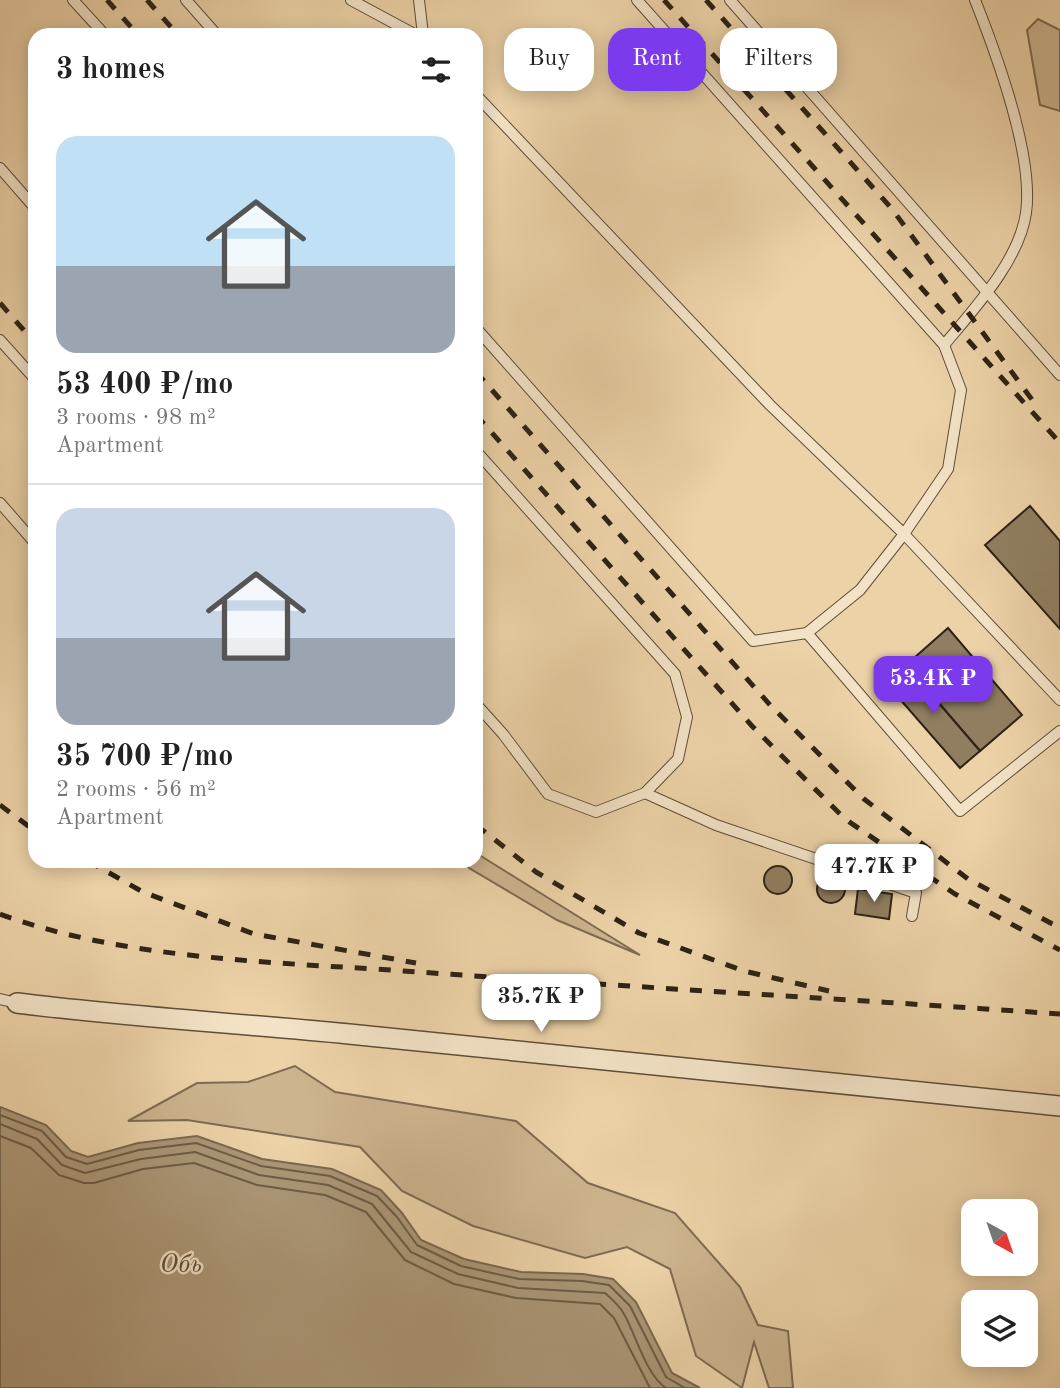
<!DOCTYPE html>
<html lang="en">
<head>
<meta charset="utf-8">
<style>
  :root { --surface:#fff; --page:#f2f2f2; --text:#222; --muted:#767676; --line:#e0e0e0; --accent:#7c3aed }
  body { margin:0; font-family:"Old Standard TT",serif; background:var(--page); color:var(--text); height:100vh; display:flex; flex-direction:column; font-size:26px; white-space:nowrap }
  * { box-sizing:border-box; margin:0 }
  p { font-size:23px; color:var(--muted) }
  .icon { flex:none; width:38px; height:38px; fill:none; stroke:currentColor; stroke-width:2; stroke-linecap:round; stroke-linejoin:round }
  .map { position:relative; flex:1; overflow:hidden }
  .drawer { position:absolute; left:28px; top:28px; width:455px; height:840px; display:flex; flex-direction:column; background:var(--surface); border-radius:21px; box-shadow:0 4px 18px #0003 }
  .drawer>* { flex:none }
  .top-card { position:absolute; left:504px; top:28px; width:450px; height:63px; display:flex; gap:14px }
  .needle { width:46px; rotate:140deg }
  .controls { position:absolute; left:961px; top:1199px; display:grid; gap:14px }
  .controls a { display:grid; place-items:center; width:77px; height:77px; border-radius:14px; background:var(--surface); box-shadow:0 4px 18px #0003; font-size:35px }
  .price { position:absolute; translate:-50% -60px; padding:0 16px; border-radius:14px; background:#fff; color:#222; font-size:23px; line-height:46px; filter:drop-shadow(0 2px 4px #0008) }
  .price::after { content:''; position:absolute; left:50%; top:42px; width:21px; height:16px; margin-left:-10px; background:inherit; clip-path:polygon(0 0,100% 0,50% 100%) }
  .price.selected { background:var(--accent); color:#fff }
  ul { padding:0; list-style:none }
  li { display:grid; align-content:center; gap:14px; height:371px; padding:0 28px }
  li+li { border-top:2px solid var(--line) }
  li span { display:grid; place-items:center; height:217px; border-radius:21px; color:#555 }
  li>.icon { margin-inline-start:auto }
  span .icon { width:126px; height:126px; fill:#fffc; stroke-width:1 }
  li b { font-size:30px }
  h2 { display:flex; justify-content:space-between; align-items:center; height:84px; padding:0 28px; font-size:30px }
  .pill { padding:0 24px; border-radius:21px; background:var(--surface); box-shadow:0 4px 18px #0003; font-size:24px; line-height:63px }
  .pill.selected { background:var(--accent); color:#fff }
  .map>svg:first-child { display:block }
  .green { fill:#ccb48e; stroke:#7d6b52; stroke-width:2 }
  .water { fill:#ab9676; stroke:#796850; stroke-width:2 }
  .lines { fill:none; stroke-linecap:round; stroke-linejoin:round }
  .shore { stroke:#6c5c46; stroke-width:2 }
  .building { fill:#917e61; stroke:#2e2216; stroke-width:2 }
  .lane-casing { stroke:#5e4e3a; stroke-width:12 }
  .street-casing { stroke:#5e4e3a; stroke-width:22 }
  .lane { stroke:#f3e2c6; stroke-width:10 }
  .street { stroke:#f3e2c6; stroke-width:19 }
  .rail { stroke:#2e2216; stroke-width:5; stroke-dasharray:12 12; stroke-linecap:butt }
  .labels { text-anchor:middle; stroke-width:5; stroke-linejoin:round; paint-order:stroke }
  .water-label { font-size:26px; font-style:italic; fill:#5a4b38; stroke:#f3e2c6 }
</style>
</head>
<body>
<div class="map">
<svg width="1060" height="1388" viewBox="0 0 1060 1388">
  <rect width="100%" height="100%" fill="#ecd2a7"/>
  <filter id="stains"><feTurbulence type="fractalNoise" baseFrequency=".00286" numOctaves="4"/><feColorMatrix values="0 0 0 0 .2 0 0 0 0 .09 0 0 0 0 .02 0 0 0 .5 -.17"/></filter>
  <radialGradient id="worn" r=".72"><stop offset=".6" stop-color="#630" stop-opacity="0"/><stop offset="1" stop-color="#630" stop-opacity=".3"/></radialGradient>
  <g class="green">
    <polygon points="1038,19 1060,30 1060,111 1040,105 1027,30"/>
    <polygon points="476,853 640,955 557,920 469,868 463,861 476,861"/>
    <polygon points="295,1066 335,1092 516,1121 588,1183 675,1213 740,1287 758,1325 788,1331 793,1388 769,1388 754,1342 742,1388 696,1356 670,1269 627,1247 585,1258 473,1226 402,1191 360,1147 187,1120 128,1121 197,1083 248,1082"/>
  </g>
  <polygon class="water" points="0,1107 46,1125 71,1151 88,1157 138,1143 197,1136 262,1159 332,1169 381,1190 402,1213 421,1240 464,1259 521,1272 583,1274 613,1279 636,1302 672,1373 700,1388 0,1388"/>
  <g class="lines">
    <g class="shore">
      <polyline points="0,1115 42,1131 66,1157 87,1164 139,1150 196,1143 261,1166 330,1176 377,1196 397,1217 417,1245 461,1266 519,1279 582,1281 609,1285 630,1306 666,1377 685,1388"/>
      <path d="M0,1124L37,1139L62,1165L85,1173L141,1159L195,1152L259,1175L328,1185L372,1204L411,1252L458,1274L518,1288L605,1293C612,1299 620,1306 624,1314C636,1335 646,1375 666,1388"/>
      <polyline points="0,1136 31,1148 59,1175 84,1183 94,1183 143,1169 194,1163 257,1185 325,1195 366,1212 405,1260 454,1284 516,1298 600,1304 614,1318 650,1388"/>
    </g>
  </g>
  <g class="building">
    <polygon points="1030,506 1060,541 1060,629 985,545"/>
    <polygon points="948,628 1022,715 980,751 906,665"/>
    <polygon points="906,665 980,751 960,768 885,682"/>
    <circle cx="778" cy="880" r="14"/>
    <circle cx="831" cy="889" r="14"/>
    <polygon points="858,889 892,894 889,919 855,914"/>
  </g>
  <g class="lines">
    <defs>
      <g id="lane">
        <polyline points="73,0 105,35"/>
        <polyline points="186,0 217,35"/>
        <polyline points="351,0 416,35"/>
        <polyline points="419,0 423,35"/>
        <polyline points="730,0 1060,375"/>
        <polyline points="476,95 770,405 904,534 1060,700"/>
        <polyline points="0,168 35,208"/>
        <polyline points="476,328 753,641 807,633 860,590 904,534 948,469 961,390 944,345 637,0"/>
        <polyline points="0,340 35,379"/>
        <path d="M944,345C974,309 1019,261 1026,213C1034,157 996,53 975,0"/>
        <polyline points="476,451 675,674 687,717 678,759 645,793 596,812 548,794 503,734 476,704"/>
        <polyline points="0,503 35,543"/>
        <polyline points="807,633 960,811 1060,731"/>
        <polyline points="645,793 716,825 916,893 912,916"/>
        <polyline points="0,999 17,1003"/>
      </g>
      <path id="street" d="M17,1003C127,1017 238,1023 349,1034C586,1057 823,1083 1060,1106"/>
    </defs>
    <use href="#lane" class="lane-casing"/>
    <use href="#street" class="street-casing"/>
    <use href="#lane" class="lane"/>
    <use href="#street" class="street"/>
    <g class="rail">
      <polyline points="107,0 138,35"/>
      <polyline points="147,0 178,35"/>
      <polyline points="664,0 1060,443"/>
      <polyline points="706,0 892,209 1033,401"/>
      <polyline points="0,303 35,343"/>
      <polyline points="476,372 771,706 864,799 968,879 1060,928"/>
      <polyline points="476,415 752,726 845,819 955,894 1060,950"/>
      <polyline points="0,805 35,831"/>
      <polyline points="476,825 536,872 639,933 744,971 829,991"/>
      <polyline points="88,861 143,892 254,934 416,963"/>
      <path d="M0,914C127,961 283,962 418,972C632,987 846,999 1060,1014"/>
    </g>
  </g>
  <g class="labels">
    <g class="water-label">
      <text x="181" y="1272">Обь</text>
    </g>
  </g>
  <rect width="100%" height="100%" filter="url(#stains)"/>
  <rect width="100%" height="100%" fill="url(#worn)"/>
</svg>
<div class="controls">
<a><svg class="needle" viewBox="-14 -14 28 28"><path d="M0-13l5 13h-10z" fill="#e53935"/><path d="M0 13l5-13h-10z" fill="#767676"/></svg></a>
<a><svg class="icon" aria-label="layers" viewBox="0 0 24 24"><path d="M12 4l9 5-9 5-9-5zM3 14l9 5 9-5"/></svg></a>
</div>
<b class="price selected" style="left:933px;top:716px">53.4K ₽</b>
<b class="price" style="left:874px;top:904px">47.7K ₽</b>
<b class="price" style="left:541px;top:1034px">35.7K ₽</b>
<div class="top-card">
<a class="pill">Buy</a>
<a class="pill selected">Rent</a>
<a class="pill">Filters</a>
</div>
<section class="drawer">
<h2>3 homes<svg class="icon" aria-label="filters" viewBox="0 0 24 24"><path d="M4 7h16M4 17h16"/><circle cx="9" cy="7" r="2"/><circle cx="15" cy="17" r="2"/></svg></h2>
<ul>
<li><span style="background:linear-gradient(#bfe0f5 60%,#9aa5b1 0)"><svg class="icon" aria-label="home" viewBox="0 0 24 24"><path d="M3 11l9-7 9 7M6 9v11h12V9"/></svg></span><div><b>53 400 ₽/mo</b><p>3 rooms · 98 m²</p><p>Apartment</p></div></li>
<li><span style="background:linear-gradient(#c9d6e8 60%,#9aa5b1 0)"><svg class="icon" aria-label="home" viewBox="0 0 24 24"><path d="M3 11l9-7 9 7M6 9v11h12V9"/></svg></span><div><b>35 700 ₽/mo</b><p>2 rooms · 56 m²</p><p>Apartment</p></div></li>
</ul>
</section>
</div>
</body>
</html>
